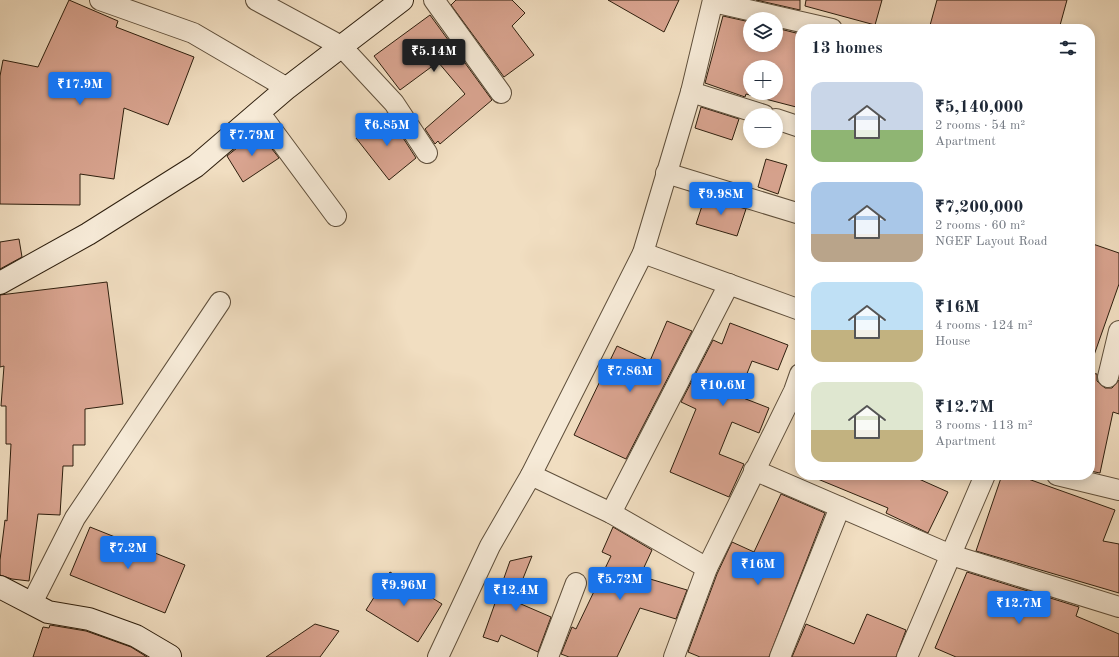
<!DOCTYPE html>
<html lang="en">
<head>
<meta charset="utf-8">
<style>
  :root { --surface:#fff; --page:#f6f6f7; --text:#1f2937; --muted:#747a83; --accent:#1a73e8 }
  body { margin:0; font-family:"Old Standard TT",serif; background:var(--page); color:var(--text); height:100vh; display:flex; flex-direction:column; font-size:15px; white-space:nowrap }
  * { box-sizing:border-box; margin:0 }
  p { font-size:13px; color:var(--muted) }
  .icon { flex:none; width:22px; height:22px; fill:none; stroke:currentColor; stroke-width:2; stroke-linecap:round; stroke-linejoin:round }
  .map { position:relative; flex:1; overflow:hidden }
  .drawer { position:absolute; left:795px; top:24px; width:300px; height:456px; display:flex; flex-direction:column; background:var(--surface); border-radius:16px; box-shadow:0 2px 10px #0003 }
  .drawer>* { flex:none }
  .fabs { position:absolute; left:743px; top:12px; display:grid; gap:8px }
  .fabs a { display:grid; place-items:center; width:40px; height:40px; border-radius:50%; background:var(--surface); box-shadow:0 2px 10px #0003; font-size:20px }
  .price { position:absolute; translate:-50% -34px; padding:0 9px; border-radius:4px; background:var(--accent); color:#fff; font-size:13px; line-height:26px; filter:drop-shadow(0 1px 2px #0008) }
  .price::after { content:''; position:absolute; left:50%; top:24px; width:12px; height:9px; margin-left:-6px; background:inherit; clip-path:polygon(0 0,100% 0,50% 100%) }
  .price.on { background:#222; color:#fff }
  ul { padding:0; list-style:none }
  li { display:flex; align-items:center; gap:12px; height:100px; padding:0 16px }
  li span { display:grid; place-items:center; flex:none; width:112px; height:80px; border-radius:12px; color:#555 }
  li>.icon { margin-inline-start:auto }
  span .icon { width:48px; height:48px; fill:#fffc; stroke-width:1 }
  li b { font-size:17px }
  h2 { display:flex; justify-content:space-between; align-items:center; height:48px; padding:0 16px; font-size:17px }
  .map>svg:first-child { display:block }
  .building { fill:#d9a490; stroke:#2e1f0e; fill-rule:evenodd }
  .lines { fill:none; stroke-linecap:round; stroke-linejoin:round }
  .street-casing { stroke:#5f4f3b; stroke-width:22 }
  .secondary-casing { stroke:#2e1f0e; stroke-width:24 }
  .street { stroke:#f6ead7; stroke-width:20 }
  .secondary { stroke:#f6ead7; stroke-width:22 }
</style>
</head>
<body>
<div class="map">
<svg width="1119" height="657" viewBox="0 0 1119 657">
  <rect width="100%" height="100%" fill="#f1dec1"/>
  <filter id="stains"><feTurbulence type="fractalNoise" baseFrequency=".005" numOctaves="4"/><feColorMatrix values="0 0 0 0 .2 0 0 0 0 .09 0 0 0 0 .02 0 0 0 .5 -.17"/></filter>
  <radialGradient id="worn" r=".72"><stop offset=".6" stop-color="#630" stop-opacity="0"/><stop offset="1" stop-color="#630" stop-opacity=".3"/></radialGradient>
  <g class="building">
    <polygon points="69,0 118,21 116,27 194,57 168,125 124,108 114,179 80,174 80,205 0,204 0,76 3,60 38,67"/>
    <polygon points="456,0 512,0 525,13 512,26 534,55 504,77 451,5"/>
    <polygon points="608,0 679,0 664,32"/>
    <polygon points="756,0 800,0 800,10"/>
    <polygon points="806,0 882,0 875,25 805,6"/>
    <polygon points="937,0 1067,0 1059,29 929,29"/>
    <polygon points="430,15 492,100 440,144 438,141 435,144 425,129 465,94 438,62 400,90 374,56"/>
    <path d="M723,16L750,22V45H776V28L800,34V108L746,94L745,97L705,83ZM750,67H776V93H750Z"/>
    <polygon points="701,107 739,119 732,140 695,128"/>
    <polygon points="387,113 416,158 389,180 356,138"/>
    <polygon points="258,131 279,158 243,182 227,156"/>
    <polygon points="766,159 787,165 778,194 758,187"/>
    <polygon points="705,197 746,209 737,236 696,224"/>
    <polygon points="19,239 22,257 0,269 0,242"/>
    <polygon points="1090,243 1119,253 1119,284 1093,358 1090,358"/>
    <polygon points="107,282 123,404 85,409 85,445 73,445 73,466 63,466 60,515 38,514 29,581 12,579 0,575 0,560 5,520 7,521 11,444 6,444 6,406 1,406 4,366 0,367 0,295"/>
    <polygon points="667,321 692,331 626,459 574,435 617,346 650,361"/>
    <polygon points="730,323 788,345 778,370 752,361 738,396 769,408 759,433 732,422 719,454 744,464 729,497 670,472 696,409 681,402 713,340 722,344"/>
    <polygon points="1090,373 1097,374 1097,381 1105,388 1112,388 1119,380 1119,414 1113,412 1100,473 1090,471"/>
    <polygon points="808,475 910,475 948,492 928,533 886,513 888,508"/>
    <polygon points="1002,475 1017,475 1115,510 1103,541 1119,544 1119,593 976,551"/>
    <polygon points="781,494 825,513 769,657 700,657 688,652 717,574 732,542 754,552"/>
    <polygon points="90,527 185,565 165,613 70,575"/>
    <polygon points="613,527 652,550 640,576 687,590 676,619 640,608 617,657 569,657 561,654 572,627 576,629 611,556 602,552"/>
    <polygon points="532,556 514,601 551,617 538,652 501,635 498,642 483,637 510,561"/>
    <polygon points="390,572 442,604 418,642 366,610"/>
    <polygon points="967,572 1079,607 1076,616 1119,634 1119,657 956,657 935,648"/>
    <polygon points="867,614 906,630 896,657 792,657 806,624 854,644"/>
    <polygon points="315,624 339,631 320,657 266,657"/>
    <polygon points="50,625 86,631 131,647 147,657 33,657 43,627 49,628"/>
  </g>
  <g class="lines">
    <defs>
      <g id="street">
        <polyline points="100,0 193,33 287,88"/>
        <polyline points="256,0 341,46 394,103 427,153"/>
        <polyline points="434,0 501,93"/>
        <polyline points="713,2 832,29"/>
        <polyline points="691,92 764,115"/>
        <polyline points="259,112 336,216"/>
        <polyline points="776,119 800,127"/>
        <polyline points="666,173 800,214"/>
        <polyline points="643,253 800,310"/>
        <polyline points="1108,377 1119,331"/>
        <polyline points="754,470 951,555 1119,607"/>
        <polyline points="531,475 611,513 707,568 794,391 800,374"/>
        <polyline points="1057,475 1119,490"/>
        <polyline points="611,513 729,284"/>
        <polyline points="32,603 75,518 220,302"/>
        <polyline points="438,657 490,546 531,475 643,253 691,92 713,0"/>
        <polyline points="548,657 576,583"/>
        <polyline points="674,657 707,568"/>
        <polyline points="780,657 840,507"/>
        <polyline points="907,657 985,475"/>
      </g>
      <g id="secondary">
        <polyline points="0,283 88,234 196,166 287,88 402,0"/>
        <polyline points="0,587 48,612 89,619 136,636 170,656"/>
      </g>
    </defs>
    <use href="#street" class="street-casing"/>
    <use href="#secondary" class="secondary-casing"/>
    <use href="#street" class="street"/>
    <use href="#secondary" class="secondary"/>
  </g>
  <rect width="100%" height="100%" filter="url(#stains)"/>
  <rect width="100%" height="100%" fill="url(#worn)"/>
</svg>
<div class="fabs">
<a><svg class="icon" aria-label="layers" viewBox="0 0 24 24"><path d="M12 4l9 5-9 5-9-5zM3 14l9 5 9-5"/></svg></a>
<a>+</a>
<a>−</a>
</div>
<b class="price on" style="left:434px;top:73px">₹5.14M</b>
<b class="price" style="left:80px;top:106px">₹17.9M</b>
<b class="price" style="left:387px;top:147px">₹6.85M</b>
<b class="price" style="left:252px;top:157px">₹7.79M</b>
<b class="price" style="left:721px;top:216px">₹9.98M</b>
<b class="price" style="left:630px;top:393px">₹7.86M</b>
<b class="price" style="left:723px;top:407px">₹10.6M</b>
<b class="price" style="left:128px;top:570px">₹7.2M</b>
<b class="price" style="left:758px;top:586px">₹16M</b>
<b class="price" style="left:620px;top:601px">₹5.72M</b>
<b class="price" style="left:404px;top:607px">₹9.96M</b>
<b class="price" style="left:516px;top:612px">₹12.4M</b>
<b class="price" style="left:1019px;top:625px">₹12.7M</b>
<section class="drawer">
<h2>13 homes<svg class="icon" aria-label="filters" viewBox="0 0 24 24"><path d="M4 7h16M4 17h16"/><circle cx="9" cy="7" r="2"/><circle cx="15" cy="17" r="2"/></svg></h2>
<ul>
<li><span style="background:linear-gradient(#c9d6e8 60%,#8fb573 0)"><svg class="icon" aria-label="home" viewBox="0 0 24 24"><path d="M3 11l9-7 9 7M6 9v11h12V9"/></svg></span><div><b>₹5,140,000</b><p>2 rooms · 54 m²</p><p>Apartment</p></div></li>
<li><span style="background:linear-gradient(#a9c7e8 65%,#b9a48a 0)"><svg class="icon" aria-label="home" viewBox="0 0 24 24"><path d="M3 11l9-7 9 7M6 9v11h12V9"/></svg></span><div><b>₹7,200,000</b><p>2 rooms · 60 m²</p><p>NGEF Layout Road</p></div></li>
<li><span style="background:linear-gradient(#bfe0f5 60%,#c2b280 0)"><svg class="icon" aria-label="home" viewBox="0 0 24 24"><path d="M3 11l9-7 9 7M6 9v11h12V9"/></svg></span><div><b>₹16M</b><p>4 rooms · 124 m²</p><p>House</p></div></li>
<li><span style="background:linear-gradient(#dfe7d0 60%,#c2b280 0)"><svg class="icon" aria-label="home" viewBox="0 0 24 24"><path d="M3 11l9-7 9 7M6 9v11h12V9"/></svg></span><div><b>₹12.7M</b><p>3 rooms · 113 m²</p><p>Apartment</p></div></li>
</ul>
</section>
</div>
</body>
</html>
